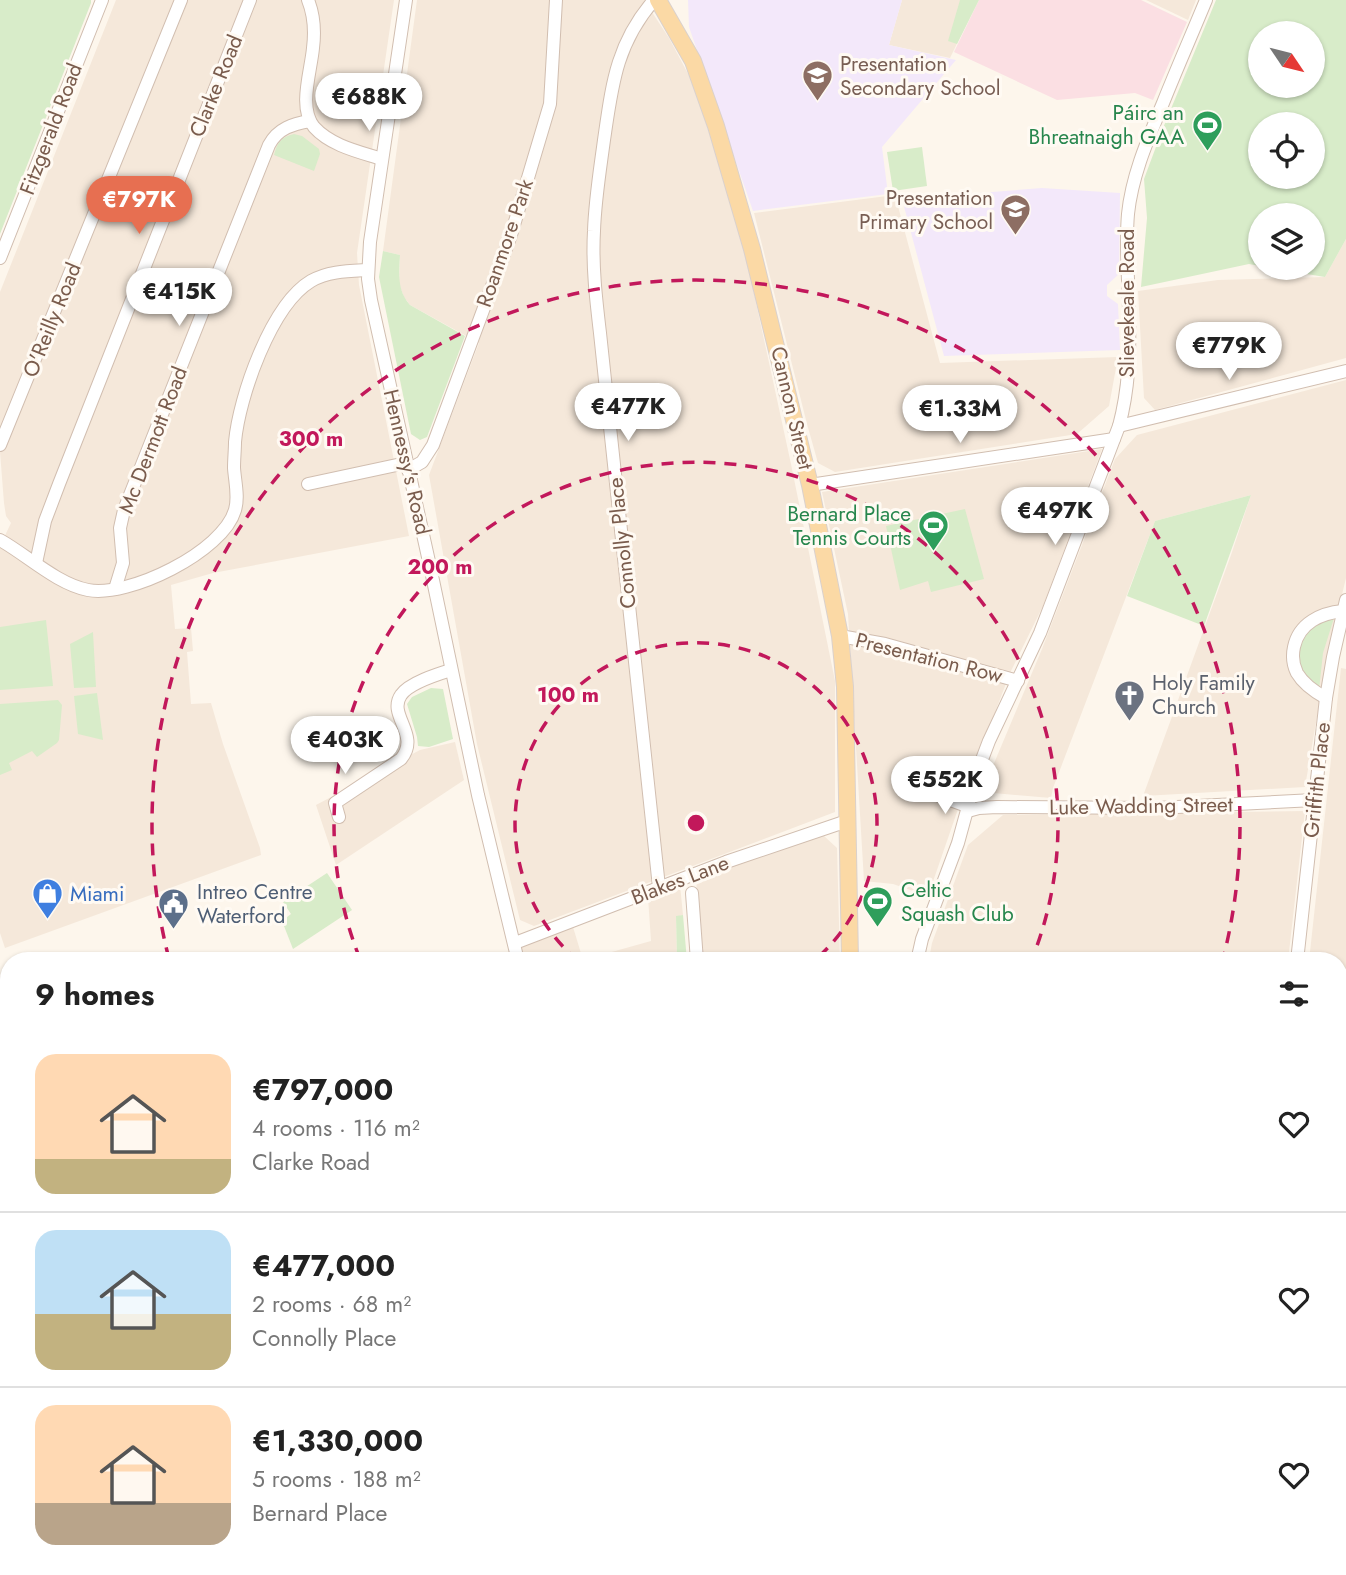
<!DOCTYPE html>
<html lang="en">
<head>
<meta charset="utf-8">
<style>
  :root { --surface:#fff; --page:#f2f2f2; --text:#222; --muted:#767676; --line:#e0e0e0; --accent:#e76f51 }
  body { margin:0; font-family:Jost,sans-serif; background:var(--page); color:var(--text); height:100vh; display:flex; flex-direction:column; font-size:26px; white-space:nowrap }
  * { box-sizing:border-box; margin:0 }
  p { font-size:23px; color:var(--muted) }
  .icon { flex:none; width:38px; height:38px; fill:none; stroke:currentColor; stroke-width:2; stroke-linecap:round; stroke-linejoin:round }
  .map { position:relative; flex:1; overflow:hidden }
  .side { position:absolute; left:0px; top:952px; width:1348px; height:623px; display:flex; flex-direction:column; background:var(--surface); border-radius:28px 28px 0 0; box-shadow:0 2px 5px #0004 }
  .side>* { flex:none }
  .needle { width:46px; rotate:125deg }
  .controls { position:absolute; left:1248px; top:21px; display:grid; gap:14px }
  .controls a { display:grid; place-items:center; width:77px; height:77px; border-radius:50%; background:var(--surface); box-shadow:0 2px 5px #0004; font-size:35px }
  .price { position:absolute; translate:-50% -60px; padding:0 16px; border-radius:24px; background:#fff; color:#222; font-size:23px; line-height:46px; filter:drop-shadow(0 2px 4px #0008) }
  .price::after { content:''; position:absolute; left:50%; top:42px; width:21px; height:16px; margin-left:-10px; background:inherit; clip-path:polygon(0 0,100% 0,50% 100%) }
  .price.on { background:var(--accent); color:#fff }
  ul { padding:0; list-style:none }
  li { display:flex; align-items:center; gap:21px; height:175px; padding:0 35px }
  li+li { border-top:2px solid var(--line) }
  li span { display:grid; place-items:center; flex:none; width:196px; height:140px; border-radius:21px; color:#555 }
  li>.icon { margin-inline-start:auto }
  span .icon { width:84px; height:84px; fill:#fffc; stroke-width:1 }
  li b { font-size:30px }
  h2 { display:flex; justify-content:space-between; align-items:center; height:84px; padding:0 35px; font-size:30px }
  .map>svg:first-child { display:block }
  .residential { fill:#f5e8da }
  .commercial { fill:#fde8e0 }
  .education { fill:#f3e8fa }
  .medical { fill:#fbdfe3 }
  .green { fill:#d8ecc9; fill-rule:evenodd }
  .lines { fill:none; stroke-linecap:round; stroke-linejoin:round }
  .river { stroke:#bfe3e8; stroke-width:21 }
  .minor-casing { stroke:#d1beb0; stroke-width:14 }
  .major-casing { stroke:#dad1cd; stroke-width:18 }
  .minor { stroke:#fff; stroke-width:12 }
  .major { stroke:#fbd9a5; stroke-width:16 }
  .ring { fill:none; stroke:#c2185b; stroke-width:3.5; stroke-dasharray:12 9 }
  .labels { text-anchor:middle; stroke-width:6; stroke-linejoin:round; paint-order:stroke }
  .education-label { font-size:21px; fill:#785e54; stroke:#fffaf3; text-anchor:start }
  .street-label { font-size:21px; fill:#7a5c4d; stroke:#fffaf3 }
  .leisure-label { font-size:21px; fill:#27864d; stroke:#fffaf3; text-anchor:end }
  .worship-label { font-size:21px; fill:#5b616d; stroke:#fffaf3; text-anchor:start }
  .service-label { font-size:21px; fill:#4e5e75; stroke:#fffaf3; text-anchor:start }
  .shop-label { font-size:21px; fill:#366cbe; stroke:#fffaf3; text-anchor:start }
  .centre { fill:#c2185b; stroke:#fffaf3; stroke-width:3.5 }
  .ring-label { font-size:21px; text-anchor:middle; font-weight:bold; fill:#c2185b; stroke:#fffaf3; stroke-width:6; stroke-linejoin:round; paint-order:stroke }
</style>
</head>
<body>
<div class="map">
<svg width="1346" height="1575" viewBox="0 0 1346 1575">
  <rect width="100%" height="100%" fill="#fdf6ec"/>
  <g class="residential">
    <polygon points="116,0 394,0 357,253 359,285 409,536 213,573 171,585 175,629 191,628 193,651 187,652 191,704 211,703 223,744 260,848 261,855 5,948 0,933 0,546 11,523 6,516 4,503 0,452 0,292"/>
    <polygon points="417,0 644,0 669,38 694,85 742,238 791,464 835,681 835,812 534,926 520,920 477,744 429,475 479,343 410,305 404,297 399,284 400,255 383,251"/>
    <polygon points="902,0 978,0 950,58 889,45"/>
    <polygon points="1146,0 1196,0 1188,20"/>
    <polygon points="895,195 940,363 1118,357 1109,406 1077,434 835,472 818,463 807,424 754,213"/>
    <polygon points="1346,239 1346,358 1155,410 1144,398 1138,291 1218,280 1325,277"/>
    <polygon points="1346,380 1346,578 1328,652 1305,787 1143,796 1231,555 1251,495 1155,521 1053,788 1051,798 982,792 1042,649 1115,459 1137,435"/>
    <polygon points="1102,449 1043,606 1010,673 957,812 928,896 893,884 864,881 848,614 822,492"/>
    <polygon points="1341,668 1346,669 1346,1016 1339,1016 1339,961 1309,961"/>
    <polygon points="455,742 464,780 336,865 316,805 420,750"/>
    <polygon points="1305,811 1288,961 943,961 929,959 932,943 968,845 1003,815"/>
    <polygon points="823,835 837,848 840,961 702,961 696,878"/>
    <polygon points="680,885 683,915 676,917 677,961 522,961 519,946 573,927 583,960 651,941 648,897"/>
    <polygon points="1339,1033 1346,1034 1346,1511 1339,1507"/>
    <polygon points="9,1467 9,1524 6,1524 0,1510 0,1471"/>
    <polygon points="1339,1529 1346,1533 1346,1575 1166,1575 1168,1570 1160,1566 1339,1566"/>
    <polygon points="148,1566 229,1566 233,1575 152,1575"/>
    <polygon points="259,1566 604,1566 606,1575 263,1575"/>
    <polygon points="622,1566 661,1566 664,1575 623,1575"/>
    <polygon points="880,1566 954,1566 979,1575 881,1575"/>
  </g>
  <polygon class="commercial" points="0,1037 9,1058 9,1308 0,1303"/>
  <g class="education">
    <polygon points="688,0 902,0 889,45 956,60 882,147 888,194 753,211 689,27"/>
    <polygon points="1042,188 1120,193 1119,274 1107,285 1107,296 1118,304 1120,350 944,356 902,199"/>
  </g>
  <polygon class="medical" points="979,0 1141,0 1187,22 1153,100 1135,93 1057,100 954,52"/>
  <g class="green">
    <polygon points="0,0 91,0 91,3 0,234"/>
    <polygon points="960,0 979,0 957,44 948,41"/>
    <path d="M1216,0H1346V239L1325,277L1270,268H1312V215H1260V266L1249,264L1141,287L1147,218L1144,179L1163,128ZM1260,33H1312V86H1260ZM1260,124H1312V177H1260Z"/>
    <path d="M294,134L302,136L319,149L320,154L314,171L274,155C277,143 281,137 294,134Z"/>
    <polygon points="922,147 927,186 893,191 887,152"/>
    <path d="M383,251L400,255C399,274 397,290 410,305L465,336L427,437L420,440L411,434L379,277Z"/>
    <polygon points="1251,495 1204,626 1127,596 1155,521"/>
    <polygon points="965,509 984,579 931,592 928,581 900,590 886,526"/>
    <path d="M1334,618L1323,653L1319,690C1312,683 1304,678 1300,668C1291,644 1311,622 1334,618Z"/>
    <polygon points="46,620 53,686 0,690 0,627"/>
    <polygon points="93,632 96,687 74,688 70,644"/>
    <polygon points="431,688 443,689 453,739 429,747 418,746 417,737 407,704 412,697"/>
    <polygon points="97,693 103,740 78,734 74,696"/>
    <polygon points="58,700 62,705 59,740 57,743 37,757 32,751 9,763 12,770 0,775 0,704"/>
    <polygon points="327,873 352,910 293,949 282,921 291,914 283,902"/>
    <polygon points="683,915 687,961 677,961 676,916"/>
    <polygon points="454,1566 501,1566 503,1575 458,1575"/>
  </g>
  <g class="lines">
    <g class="river">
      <polyline points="0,1315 9,1321"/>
      <polyline points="0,1453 9,1446"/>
    </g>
    <defs>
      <g id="minor">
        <path d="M308,0C314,15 315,32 313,48C311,71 298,108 314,127C331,146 360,152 382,159"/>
        <polyline points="406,0 370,242 368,279 371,300 430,566 478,795 518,961"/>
        <path d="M654,0C616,44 612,85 604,140C600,170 595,200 594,231C592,265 596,299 600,333L659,887"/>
        <polyline points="0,258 102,0"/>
        <polyline points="1119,426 1346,371"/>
        <polyline points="0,445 181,0"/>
        <polyline points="408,470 422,462 433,445 511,235 550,104 556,0"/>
        <polyline points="308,484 406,463"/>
        <polyline points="810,485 1114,439"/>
        <path d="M0,540C27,555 57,584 88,590C128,598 223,552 235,510C239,497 235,482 234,468C234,459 235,450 235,442C239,397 271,305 311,281C328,271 349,271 368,270"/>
        <polyline points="36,563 45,521 59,484 250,0"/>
        <path d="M115,589L123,563L120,528L124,510L269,145C278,128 293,124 310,121"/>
        <polyline points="840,636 885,644 1018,681"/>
        <path d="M1326,698C1315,692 1304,685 1297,673C1293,665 1292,656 1294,647C1299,623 1321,613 1343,611"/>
        <polyline points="934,794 969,807"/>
        <polyline points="968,811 979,808 997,807 1157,808 1314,800"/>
        <path d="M339,817L335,803L401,759C421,735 387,715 401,695C409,683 438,674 451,670"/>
        <polyline points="692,893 697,961"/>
        <polyline points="515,943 726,862 847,821"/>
        <path d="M917,961L922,939L958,843L978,770L989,741L1040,633L1119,426C1129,389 1130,353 1129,315C1129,281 1125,248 1128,214C1132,175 1148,139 1163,103C1177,68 1192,34 1206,0"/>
        <polyline points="1297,961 1326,698 1333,657 1346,600"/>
        <polyline points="1339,1134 1346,1135"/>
        <polyline points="1346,1221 1343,1243 1346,1244"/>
        <polyline points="1339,1290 1346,1292"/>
        <polyline points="1339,1446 1346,1450"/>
        <polyline points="1339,1508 1346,1485"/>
        <polyline points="1339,1522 1346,1526"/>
        <polyline points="0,1538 9,1539"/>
        <polyline points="507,1566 508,1575"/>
        <polyline points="614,1566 616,1575"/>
        <polyline points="871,1566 871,1575"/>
        <polyline points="970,1566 995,1575"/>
        <polyline points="1272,1566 1292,1575"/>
        <polyline points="923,1575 925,1566"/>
        <polyline points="1253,1575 1257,1566"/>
      </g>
      <g id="major">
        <polyline points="658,0 693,61 716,126 752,249 810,485 840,636 845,687 850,961"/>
        <polyline points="0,991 9,1016"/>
        <polyline points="1339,1023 1346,1024"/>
        <polyline points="245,1566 249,1575"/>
        <polyline points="6,1575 5,1563 9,1551"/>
      </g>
    </defs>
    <use href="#minor" class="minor-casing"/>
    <use href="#major" class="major-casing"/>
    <use href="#minor" class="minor"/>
    <use href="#major" class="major"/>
  </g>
  <g class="ring">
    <path d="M578 961A181 181 0 1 1 814 961"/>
    <path d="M360 959A362 362 0 1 1 1032 959"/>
    <path d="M169 959A544 544 0 1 1 1223 959"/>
  </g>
  <defs>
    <symbol id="school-pin" viewBox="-11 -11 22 30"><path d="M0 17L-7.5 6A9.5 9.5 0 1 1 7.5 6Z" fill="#8d6e63" stroke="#fffaf3"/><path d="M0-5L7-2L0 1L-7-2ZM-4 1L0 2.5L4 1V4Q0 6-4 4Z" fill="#fff"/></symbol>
    <symbol id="stadium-pin" viewBox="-11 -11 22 30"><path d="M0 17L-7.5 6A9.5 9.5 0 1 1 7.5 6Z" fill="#2e9e5b" stroke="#fffaf3"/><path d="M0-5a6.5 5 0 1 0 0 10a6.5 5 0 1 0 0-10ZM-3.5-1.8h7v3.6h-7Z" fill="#fff"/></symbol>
    <symbol id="church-pin" viewBox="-11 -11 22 30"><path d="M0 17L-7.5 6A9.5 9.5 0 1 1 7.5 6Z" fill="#6b7280" stroke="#fffaf3"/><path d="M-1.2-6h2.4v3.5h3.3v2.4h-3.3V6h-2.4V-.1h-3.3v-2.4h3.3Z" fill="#fff"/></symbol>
    <symbol id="shop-pin" viewBox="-11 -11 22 30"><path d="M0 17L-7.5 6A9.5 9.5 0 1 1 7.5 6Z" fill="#3f7fe0" stroke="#fffaf3"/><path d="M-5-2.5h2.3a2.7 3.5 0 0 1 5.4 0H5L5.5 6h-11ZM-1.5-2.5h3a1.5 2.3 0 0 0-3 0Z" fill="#fff"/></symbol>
    <symbol id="civic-pin" viewBox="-11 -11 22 30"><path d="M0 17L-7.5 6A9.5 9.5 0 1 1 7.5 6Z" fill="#5c6f8a" stroke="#fffaf3"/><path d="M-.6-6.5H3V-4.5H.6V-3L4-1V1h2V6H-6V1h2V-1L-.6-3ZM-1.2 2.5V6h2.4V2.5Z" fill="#fff"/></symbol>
  </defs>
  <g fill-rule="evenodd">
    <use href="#school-pin" x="800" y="58" width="35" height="47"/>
    <use href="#stadium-pin" x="1190" y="108" width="35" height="47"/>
    <use href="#school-pin" x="998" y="192" width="35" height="47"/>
    <use href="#stadium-pin" x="916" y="508" width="35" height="47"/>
    <use href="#church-pin" x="1112" y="678" width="35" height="47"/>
    <use href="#shop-pin" x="30" y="876" width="35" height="47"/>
    <use href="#stadium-pin" x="860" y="884" width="35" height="47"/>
    <use href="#civic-pin" x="156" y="886" width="35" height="47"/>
  </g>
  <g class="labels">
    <g class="education-label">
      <text x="840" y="71">Presentation<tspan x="840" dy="24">Secondary School</tspan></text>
      <text x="993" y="205" text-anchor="end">Presentation<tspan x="993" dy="24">Primary School</tspan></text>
    </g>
    <g class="street-label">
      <text transform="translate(216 86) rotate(-68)" y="7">Clarke Road</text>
      <text transform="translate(51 129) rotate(-69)" y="7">Fitzgerald Road</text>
      <text transform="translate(505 243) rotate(-71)" y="7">Roanmore Park</text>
      <text transform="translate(1127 303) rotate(-90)" y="7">Slievekeale Road</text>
      <text transform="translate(52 320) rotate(-68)" y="7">O'Reilly Road</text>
      <text transform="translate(792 408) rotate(77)" y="7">Cannon Street</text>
      <text transform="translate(153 440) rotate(-69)" y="7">Mc Dermott Road</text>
      <text transform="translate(407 462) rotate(77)" y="7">Hennessy's Road</text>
      <text transform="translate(622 543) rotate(-96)" y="7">Connolly Place</text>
      <text transform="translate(929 658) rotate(14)" y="7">Presentation Row</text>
      <text transform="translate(1317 780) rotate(-84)" y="7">Griffith Place</text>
      <text transform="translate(1141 806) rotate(-1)" y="7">Luke Wadding Street</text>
      <text transform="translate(680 880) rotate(-21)" y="7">Blakes Lane</text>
    </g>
    <g class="leisure-label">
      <text x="1184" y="120">Páirc an<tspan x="1184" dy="24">Bhreatnaigh GAA</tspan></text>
      <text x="911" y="521">Bernard Place<tspan x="911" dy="24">Tennis Courts</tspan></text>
      <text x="901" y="897" text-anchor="start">Celtic<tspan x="901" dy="24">Squash Club</tspan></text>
    </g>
    <g class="worship-label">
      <text x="1152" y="690">Holy Family<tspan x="1152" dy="24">Church</tspan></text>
    </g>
    <g class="service-label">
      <text x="197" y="899">Intreo Centre<tspan x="197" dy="24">Waterford</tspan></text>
    </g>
    <g class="shop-label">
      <text x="70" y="901">Miami</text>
    </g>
  </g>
  <circle cx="696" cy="823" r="10" class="centre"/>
  <g class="ring-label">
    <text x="311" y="446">300 m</text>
    <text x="440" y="574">200 m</text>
    <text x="568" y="702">100 m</text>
  </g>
</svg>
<div class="controls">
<a><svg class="needle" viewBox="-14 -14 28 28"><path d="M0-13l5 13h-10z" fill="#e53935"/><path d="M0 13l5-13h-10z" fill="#767676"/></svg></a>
<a><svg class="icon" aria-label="locate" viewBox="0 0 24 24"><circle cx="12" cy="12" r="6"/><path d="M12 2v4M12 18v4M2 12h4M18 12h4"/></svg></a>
<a><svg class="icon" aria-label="layers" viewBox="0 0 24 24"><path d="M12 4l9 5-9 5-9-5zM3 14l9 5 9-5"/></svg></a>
</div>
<b class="price" style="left:369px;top:133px">€688K</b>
<b class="price on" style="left:139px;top:236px">€797K</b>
<b class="price" style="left:179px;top:328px">€415K</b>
<b class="price" style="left:1229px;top:382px">€779K</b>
<b class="price" style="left:628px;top:443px">€477K</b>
<b class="price" style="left:960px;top:445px">€1.33M</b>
<b class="price" style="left:1055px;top:547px">€497K</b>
<b class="price" style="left:345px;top:776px">€403K</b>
<b class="price" style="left:945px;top:816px">€552K</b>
<section class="side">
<h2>9 homes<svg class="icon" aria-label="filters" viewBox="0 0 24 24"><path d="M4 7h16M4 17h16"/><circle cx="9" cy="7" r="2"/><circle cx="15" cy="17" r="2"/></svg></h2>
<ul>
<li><span style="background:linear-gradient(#ffd9b3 75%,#c2b280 0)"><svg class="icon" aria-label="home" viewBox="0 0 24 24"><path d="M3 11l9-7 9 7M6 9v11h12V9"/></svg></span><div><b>€797,000</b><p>4 rooms · 116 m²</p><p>Clarke Road</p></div><svg class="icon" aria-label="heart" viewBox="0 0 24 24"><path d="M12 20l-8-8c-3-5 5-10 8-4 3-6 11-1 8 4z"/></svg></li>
<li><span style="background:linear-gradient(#bfe0f5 60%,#c2b280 0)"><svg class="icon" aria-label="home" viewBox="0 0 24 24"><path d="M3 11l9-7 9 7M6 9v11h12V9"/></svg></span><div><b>€477,000</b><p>2 rooms · 68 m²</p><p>Connolly Place</p></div><svg class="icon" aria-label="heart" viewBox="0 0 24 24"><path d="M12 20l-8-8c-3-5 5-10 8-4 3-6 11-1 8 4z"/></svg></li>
<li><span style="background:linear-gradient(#ffd9b3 70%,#b9a48a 0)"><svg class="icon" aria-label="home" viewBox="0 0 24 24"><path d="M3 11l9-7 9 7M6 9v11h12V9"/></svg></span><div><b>€1,330,000</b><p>5 rooms · 188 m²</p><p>Bernard Place</p></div><svg class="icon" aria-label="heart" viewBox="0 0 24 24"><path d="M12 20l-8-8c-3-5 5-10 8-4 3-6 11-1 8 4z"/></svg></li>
</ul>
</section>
</div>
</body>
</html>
